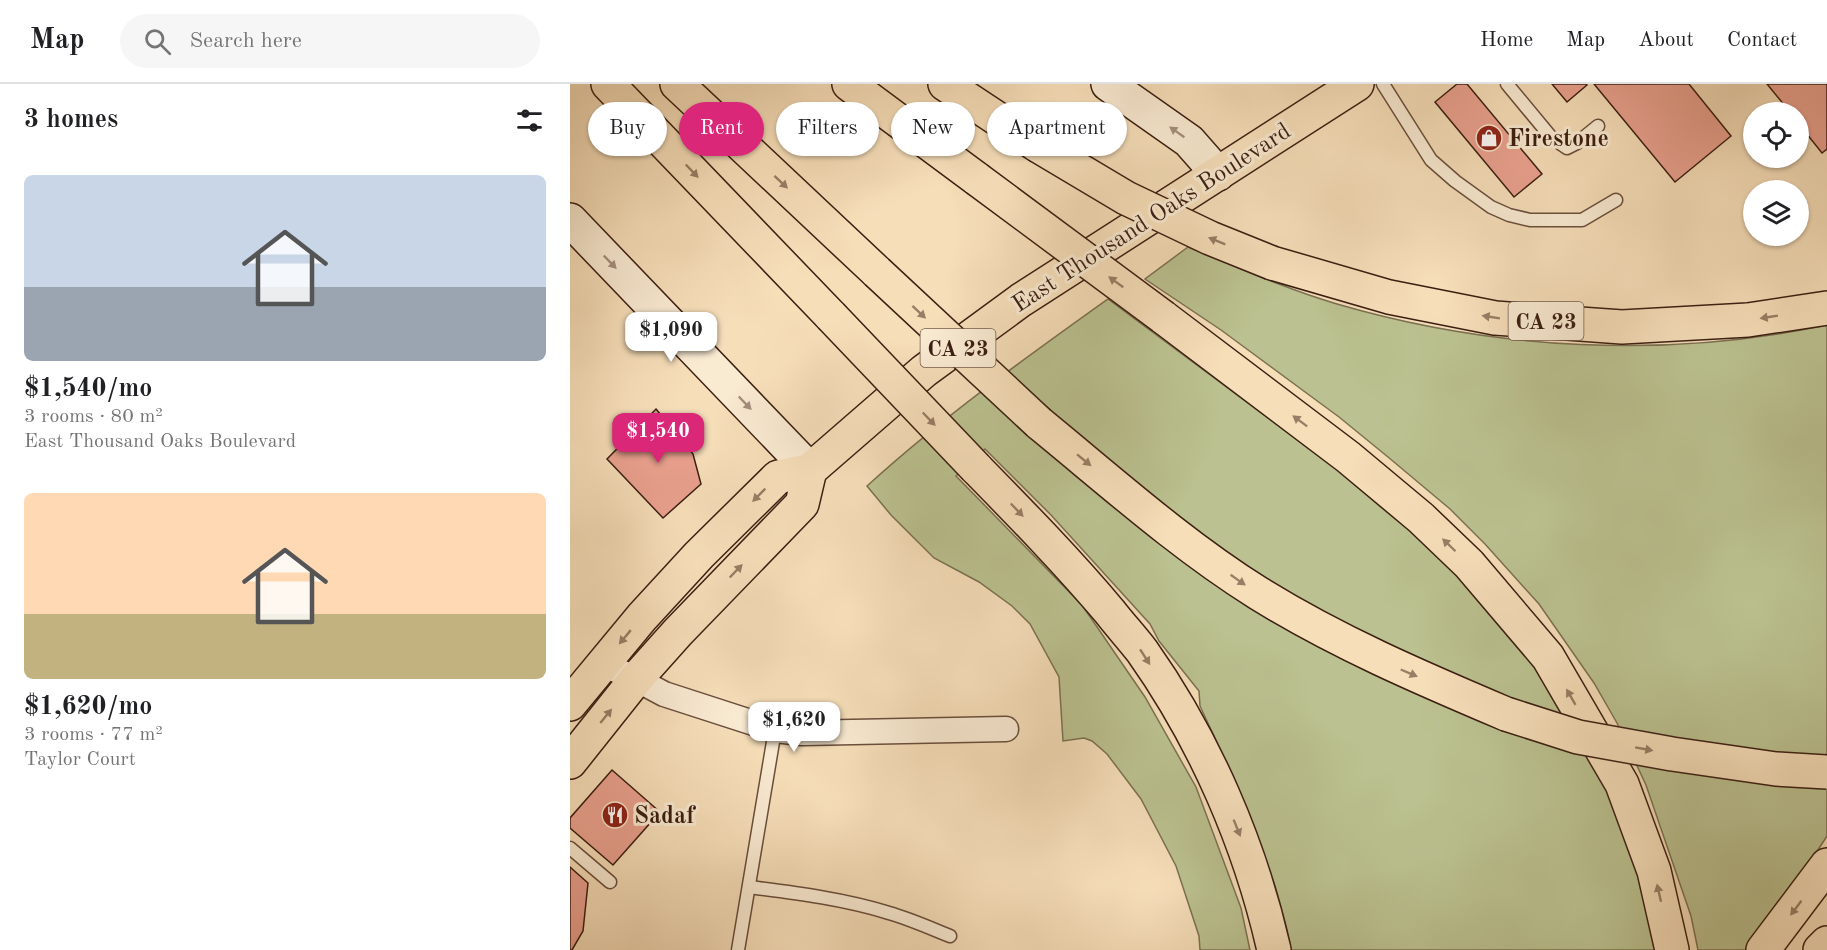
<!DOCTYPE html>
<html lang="en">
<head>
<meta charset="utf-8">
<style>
  :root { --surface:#fff; --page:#f6f6f6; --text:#202124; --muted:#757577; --line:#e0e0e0; --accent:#db2777 }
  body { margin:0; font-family:"Old Standard TT",serif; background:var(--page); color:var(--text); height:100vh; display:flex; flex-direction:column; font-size:22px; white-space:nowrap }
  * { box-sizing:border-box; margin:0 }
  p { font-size:20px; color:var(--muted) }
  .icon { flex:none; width:33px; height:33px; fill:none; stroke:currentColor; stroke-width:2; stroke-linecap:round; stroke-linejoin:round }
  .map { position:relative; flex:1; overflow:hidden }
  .sheet { display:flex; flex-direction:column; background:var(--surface); width:570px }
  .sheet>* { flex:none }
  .banner { position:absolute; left:18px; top:18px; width:570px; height:54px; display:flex; gap:12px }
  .controls { position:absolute; left:1173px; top:18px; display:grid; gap:12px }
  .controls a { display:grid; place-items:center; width:66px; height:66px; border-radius:50%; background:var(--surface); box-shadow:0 2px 4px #0004; font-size:30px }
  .price { position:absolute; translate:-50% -51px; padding:0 14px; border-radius:12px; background:#fff; color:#222; font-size:20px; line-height:39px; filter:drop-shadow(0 2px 3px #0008) }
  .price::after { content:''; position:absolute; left:50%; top:36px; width:18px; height:14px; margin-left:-9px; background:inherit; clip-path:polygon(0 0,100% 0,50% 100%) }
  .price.active { background:var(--accent); color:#fff }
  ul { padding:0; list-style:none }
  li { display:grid; align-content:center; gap:12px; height:318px; padding:0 24px }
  li span { display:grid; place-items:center; height:186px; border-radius:9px; color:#555 }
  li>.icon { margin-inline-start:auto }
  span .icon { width:108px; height:108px; fill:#fffc; stroke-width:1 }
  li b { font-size:26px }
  h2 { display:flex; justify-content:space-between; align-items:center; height:72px; padding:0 24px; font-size:26px }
  .chip { padding:0 21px; border-radius:27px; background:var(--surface); box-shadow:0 2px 4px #0004; font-size:21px; line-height:54px }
  .chip.active { background:var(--accent); color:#fff }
  header { display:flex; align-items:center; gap:36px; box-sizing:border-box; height:84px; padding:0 30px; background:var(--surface); border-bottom:2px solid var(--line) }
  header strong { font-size:28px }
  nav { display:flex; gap:33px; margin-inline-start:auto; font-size:21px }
  .search { width:420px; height:54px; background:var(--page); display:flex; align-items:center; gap:15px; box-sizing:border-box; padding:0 21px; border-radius:33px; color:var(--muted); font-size:22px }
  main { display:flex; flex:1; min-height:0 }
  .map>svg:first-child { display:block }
  .green { fill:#bbc190; stroke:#7b7051; stroke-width:1.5 }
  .building { fill:#eaa18f; stroke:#3b1e12; stroke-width:1.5 }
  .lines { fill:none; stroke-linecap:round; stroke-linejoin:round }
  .service-casing { stroke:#6a4e3c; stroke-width:15 }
  .minor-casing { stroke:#6a4e3c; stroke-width:27 }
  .secondary-casing { stroke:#3b1e12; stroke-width:36 }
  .primary-casing { stroke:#3b1e12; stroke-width:36 }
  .motorway-casing { stroke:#3b1e12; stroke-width:36 }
  .service { stroke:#f9ead2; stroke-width:12 }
  .minor { stroke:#f9ead2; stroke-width:24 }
  .secondary { stroke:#f9ead2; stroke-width:33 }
  .primary { stroke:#f6deb9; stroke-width:33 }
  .motorway { stroke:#f6deb9; stroke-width:33 }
  .motorway-bridge-casing { stroke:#3b1e12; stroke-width:36; stroke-linecap:butt }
  .motorway-bridge { stroke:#f6deb9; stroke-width:33 }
  .oneway { fill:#a48e7c }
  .oneway2 { fill:#987e66 }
  .labels { text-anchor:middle; stroke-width:6; stroke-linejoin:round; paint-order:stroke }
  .shield { fill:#f9ead2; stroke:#745b4c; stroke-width:1.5 }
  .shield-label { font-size:22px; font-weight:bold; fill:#3b1e12 }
  .poi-label { font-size:24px; font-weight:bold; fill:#3b1e12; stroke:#f9ead2; text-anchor:start }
  .street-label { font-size:24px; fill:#3b1e12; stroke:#f9ead2 }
</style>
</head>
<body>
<header>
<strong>Map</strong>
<div class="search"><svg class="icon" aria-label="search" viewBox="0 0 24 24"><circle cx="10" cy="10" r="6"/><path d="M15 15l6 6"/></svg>Search here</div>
<nav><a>Home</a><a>Map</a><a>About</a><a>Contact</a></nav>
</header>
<main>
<section class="sheet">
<h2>3 homes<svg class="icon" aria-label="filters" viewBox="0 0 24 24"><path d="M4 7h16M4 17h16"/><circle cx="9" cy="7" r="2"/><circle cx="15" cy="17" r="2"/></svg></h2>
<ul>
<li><span style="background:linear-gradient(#c9d6e8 60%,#9aa5b1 0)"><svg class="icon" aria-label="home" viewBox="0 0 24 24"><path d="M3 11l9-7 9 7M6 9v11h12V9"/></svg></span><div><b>$1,540/mo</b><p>3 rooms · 80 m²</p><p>East Thousand Oaks Boulevard</p></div></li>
<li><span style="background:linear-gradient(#ffd9b3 65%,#c2b280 0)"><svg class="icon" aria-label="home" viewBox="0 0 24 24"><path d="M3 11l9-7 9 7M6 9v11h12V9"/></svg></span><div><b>$1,620/mo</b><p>3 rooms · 77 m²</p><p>Taylor Court</p></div></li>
</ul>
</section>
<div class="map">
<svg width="1257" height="866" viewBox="0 0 1257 866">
  <rect width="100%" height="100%" fill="#f6deb9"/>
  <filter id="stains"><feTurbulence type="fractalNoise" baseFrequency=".00333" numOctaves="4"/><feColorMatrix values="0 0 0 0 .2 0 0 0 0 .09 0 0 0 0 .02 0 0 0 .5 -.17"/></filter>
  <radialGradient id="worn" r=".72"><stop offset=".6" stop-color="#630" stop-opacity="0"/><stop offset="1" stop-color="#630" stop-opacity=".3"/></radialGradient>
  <g class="green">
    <path d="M618,163C667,183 716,205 767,220C925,266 1095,275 1257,241V752L1231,792L1175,866H1128L1121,832L1076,701L1047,639L1024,599L969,520L915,460L880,425L818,373L769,333L651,246L575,195Z"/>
    <path d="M538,215L826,429L887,487L948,556L994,625L1021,680L1038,707L1067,786L1091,866H721C703,780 667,701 630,622L629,607L589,557L580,540L481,431L415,365L386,392L512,521L575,613L626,703L671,824L680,866H630L629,852L606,782L571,715L537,670L522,657L514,654L493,657L489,593L460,540L442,522L409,498L364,474L321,431L297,402C374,332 454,275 538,215Z"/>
  </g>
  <g class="building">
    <polygon points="887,0 897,0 972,90 944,113 865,18"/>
    <polygon points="982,0 1016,0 1017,1 997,18"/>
    <polygon points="1024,0 1119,0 1161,52 1105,98"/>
    <polygon points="1197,0 1257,0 1257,65 1252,69 1228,39 1228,28 1220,28"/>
    <polygon points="86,325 123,370 131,400 93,434 37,375"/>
    <polygon points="42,686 90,728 43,781 0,744 0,734"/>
    <polygon points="0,783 18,799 13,847 2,866 0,866"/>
  </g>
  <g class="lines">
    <defs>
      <g id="service">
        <polyline points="813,0 861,76 885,97 921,123 939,131 960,136 1012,136 1046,116"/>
        <polyline points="937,0 981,53 997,64 1007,59 1028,42"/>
        <polyline points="0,764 40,798"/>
        <path d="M179,803C226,809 274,815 319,829C340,835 360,844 380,852"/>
        <polyline points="168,866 205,646"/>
      </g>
      <polyline id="minor" points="33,580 66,595 94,610 205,646 232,649 436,645"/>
      <g id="secondary">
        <polyline points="538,0 619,57 648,90"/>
        <polyline points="0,136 240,386"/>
      </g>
      <g id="primary">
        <polyline points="0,620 72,533 129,471 208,393 240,386 354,287 451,216 787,0"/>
        <polyline points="0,678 66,595 108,548 232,420 240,386"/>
      </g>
      <g id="motorway">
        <polyline points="38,0 261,232"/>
        <polyline points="107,0 307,188"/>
        <polyline points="279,0 407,95"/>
        <polyline points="375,0 467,61"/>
        <polyline points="702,179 819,213 925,234 1052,243 1178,236 1257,224"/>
        <polyline points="593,233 778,373 851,434 899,480 978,573 1052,700 1084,787 1102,866"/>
        <path d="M469,339C540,397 610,460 688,509C767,558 851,594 936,630"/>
        <path d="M406,384C452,431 498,478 540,528C550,541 562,554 572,567C635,656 680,760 704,866"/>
        <polyline points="1193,866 1257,781"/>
        <polyline points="1250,866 1257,859"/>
      </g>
    </defs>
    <use href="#service" class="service-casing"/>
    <use href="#minor" class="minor-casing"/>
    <use href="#secondary" class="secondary-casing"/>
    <use href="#primary" class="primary-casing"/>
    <use href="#motorway" class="motorway-casing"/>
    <use href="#service" class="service"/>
    <use href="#minor" class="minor"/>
    <use href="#secondary" class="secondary"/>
    <use href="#primary" class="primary"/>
    <use href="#motorway" class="motorway"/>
    <defs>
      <g id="motorway-bridge">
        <polyline points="467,61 556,114 640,154 702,179"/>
        <polyline points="407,95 593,233"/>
        <polyline points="307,188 469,339"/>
        <polyline points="261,232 406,384"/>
        <polyline points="936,630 1008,653 1102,670 1206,685 1257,688"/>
      </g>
    </defs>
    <use href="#motorway-bridge" class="motorway-bridge-casing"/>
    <use href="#motorway-bridge" class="motorway-bridge"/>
  </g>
  <defs><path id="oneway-solid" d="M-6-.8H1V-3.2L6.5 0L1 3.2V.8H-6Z" transform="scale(1.5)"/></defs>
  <g class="oneway">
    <use href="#oneway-solid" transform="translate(607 48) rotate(-145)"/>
    <use href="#oneway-solid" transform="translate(40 178) rotate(46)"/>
    <use href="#oneway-solid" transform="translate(175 319) rotate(46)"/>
  </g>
  <g class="oneway2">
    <use href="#oneway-solid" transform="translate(122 87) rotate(46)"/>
    <use href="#oneway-solid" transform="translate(211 98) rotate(43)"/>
    <use href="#oneway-solid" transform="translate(647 157) rotate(-158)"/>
    <use href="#oneway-solid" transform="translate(546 198) rotate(-144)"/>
    <use href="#oneway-solid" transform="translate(349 228) rotate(43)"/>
    <use href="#oneway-solid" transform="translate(921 233) rotate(-171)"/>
    <use href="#oneway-solid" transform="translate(1199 233) rotate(171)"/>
    <use href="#oneway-solid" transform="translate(359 335) rotate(46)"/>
    <use href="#oneway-solid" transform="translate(730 337) rotate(-143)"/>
    <use href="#oneway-solid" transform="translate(514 376) rotate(39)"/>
    <use href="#oneway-solid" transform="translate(189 411) rotate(135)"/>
    <use href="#oneway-solid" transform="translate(447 426) rotate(46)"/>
    <use href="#oneway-solid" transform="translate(879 461) rotate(-136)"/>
    <use href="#oneway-solid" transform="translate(166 487) rotate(-46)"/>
    <use href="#oneway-solid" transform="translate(668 496) rotate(35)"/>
    <use href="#oneway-solid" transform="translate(55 553) rotate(130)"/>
    <use href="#oneway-solid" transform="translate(575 573) rotate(57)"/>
    <use href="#oneway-solid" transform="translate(839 589) rotate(23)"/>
    <use href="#oneway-solid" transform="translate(1001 613) rotate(-120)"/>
    <use href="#oneway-solid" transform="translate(36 632) rotate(-51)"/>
    <use href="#oneway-solid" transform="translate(1074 665) rotate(10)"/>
    <use href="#oneway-solid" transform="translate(667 744) rotate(68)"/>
    <use href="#oneway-solid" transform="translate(1089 809) rotate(-103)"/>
    <use href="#oneway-solid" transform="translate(1226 824) rotate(127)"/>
  </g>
  <defs>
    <symbol id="shop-disc" viewBox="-11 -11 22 22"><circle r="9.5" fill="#8f2418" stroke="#f9ead2"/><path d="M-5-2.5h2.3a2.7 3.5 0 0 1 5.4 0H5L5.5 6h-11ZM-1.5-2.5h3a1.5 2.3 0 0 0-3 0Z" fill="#fff"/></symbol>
    <symbol id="restaurant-disc" viewBox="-11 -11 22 22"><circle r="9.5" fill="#8f2418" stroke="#f9ead2"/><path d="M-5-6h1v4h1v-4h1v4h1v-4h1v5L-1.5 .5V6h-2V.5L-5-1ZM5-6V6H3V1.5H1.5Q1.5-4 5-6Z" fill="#fff"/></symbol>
  </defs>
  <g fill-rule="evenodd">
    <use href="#shop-disc" x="904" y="39" width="30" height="30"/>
    <use href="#restaurant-disc" x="30" y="716" width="30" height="30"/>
  </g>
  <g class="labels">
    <g class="shield">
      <rect x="938.5" y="218" width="75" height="38" rx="4.5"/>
      <rect x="350.5" y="245" width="75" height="38" rx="4.5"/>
    </g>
    <g class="shield-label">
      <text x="976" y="245">CA 23</text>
      <text x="388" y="272">CA 23</text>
    </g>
    <g class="poi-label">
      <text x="938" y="62">Firestone</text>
      <text x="64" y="739">Sadaf</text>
    </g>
    <g class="street-label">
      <text transform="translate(581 133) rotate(-33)" y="8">East Thousand Oaks Boulevard</text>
    </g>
  </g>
  <rect width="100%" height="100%" filter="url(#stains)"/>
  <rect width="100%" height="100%" fill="url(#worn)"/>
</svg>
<div class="controls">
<a><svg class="icon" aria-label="locate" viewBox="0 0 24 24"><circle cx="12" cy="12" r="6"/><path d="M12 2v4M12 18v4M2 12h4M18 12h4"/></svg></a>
<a><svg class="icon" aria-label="layers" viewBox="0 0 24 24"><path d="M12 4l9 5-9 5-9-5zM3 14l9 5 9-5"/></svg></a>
</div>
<b class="price" style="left:101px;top:279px">$1,090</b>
<b class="price active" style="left:88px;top:380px">$1,540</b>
<b class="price" style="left:224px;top:669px">$1,620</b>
<div class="banner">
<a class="chip">Buy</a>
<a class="chip active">Rent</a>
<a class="chip">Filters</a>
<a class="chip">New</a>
<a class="chip">Apartment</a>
</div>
</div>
</main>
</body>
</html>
